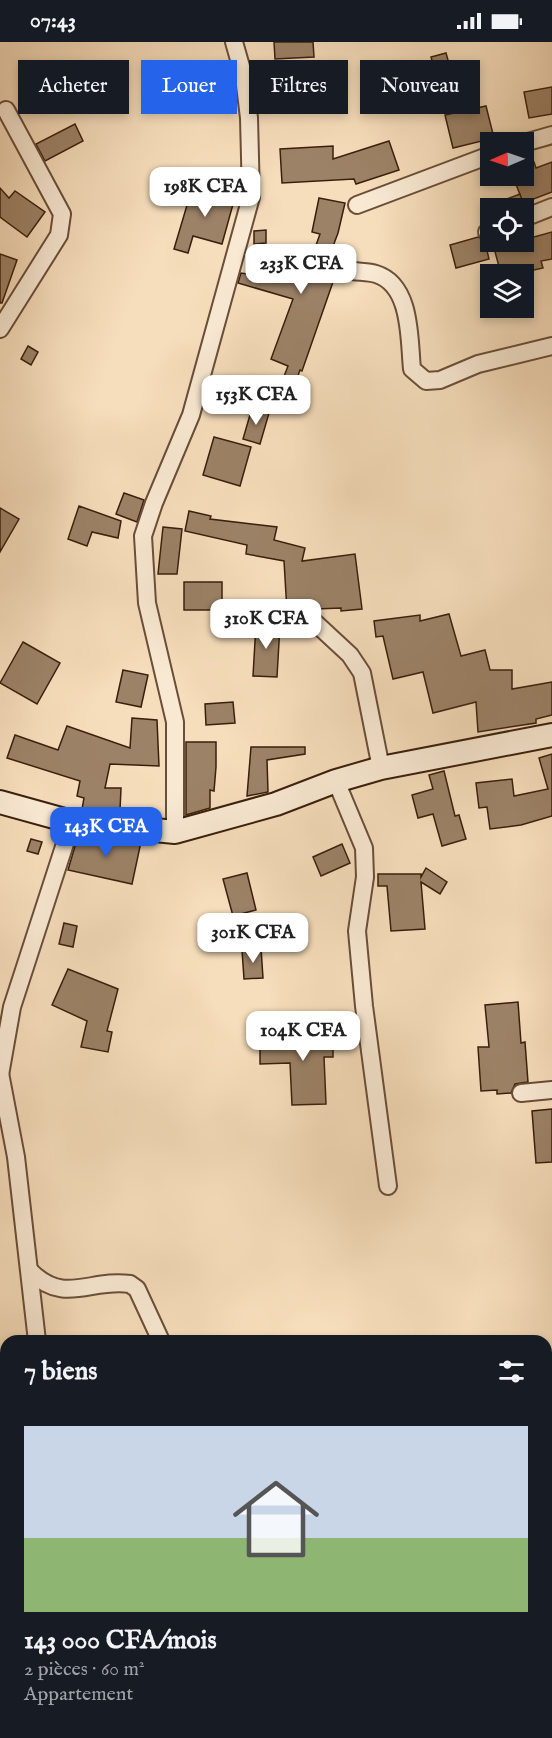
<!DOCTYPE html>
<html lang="fr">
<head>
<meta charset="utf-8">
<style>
  :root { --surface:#171b24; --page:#20242c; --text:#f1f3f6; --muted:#9ea1a6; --accent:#2563eb }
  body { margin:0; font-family:"IM FELL English",serif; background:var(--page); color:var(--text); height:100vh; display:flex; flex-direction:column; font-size:22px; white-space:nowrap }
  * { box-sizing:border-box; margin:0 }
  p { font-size:20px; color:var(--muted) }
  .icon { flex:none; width:33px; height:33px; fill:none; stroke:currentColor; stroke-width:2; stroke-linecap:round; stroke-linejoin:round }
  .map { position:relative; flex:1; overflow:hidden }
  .details { position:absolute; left:0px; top:1293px; width:552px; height:404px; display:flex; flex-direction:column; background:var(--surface); border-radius:18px 18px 0 0; box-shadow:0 3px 9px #0003 }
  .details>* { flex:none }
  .banner { position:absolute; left:18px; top:18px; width:516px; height:54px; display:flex; gap:12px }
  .needle { width:39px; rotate:268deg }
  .tools { position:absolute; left:480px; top:90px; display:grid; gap:12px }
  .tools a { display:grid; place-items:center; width:54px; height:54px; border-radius:0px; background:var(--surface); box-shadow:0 3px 9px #0003; font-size:30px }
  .price { position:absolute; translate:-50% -51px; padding:0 14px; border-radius:12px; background:#fff; color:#222; font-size:20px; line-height:39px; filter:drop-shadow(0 2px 3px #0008) }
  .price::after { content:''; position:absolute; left:50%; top:36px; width:18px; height:14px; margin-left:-9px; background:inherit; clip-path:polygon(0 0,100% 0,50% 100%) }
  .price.selected { background:var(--accent); color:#fff }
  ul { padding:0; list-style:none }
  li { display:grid; align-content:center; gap:12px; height:318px; padding:0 24px }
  li span { display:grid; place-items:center; height:186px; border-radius:0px; color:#555 }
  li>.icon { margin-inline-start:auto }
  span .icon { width:108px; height:108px; fill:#fffc; stroke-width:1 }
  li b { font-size:26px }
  h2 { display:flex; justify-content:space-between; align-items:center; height:72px; padding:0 24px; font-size:26px }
  .pill { padding:0 21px; border-radius:0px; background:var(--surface); box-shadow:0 3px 9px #0003; font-size:21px; line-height:54px }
  .pill.selected { background:var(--accent); color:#fff }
  .status { display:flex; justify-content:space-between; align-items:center; height:42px; padding:0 30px; background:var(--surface); direction:ltr }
  .status svg { height:16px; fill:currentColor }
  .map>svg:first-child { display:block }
  .building { fill:#9c8267; stroke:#3a1f0c; stroke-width:1.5 }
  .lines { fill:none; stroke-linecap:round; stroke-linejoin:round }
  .street-casing { stroke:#694e38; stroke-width:20 }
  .secondary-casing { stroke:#3a1f0c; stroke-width:26 }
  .street { stroke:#f9e9d3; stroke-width:16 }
  .secondary { stroke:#f9e9d3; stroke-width:22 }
</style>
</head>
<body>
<div class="status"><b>07:43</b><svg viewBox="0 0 49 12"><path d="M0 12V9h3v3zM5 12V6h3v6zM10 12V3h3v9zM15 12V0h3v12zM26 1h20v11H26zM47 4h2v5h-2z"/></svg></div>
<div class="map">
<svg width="552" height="1696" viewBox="0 0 552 1696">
  <rect width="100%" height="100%" fill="#f6ddbb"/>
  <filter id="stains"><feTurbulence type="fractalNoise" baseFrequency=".00333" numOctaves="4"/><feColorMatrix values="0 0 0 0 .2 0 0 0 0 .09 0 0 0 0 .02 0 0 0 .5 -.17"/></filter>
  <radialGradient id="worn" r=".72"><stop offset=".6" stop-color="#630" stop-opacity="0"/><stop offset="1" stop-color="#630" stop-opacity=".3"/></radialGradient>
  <g class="building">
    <polygon points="274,0 313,0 314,15 275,17"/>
    <polygon points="446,11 456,47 441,51 431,15"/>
    <polygon points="552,45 552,72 529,76 524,50"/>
    <polygon points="486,64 494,96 453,106 445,73"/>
    <polygon points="75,82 83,99 45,119 36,102"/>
    <polygon points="389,99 399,128 356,142 354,137 282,141 280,107 333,104 333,117"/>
    <polygon points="534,120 536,126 552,120 552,150 523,161 513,134 524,134 524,124"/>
    <polygon points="193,143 235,155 222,202 193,194 188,211 174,207"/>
    <polygon points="0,146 9,156 15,149 45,170 27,195 0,175"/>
    <polygon points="520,152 524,165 520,166 483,166"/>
    <polygon points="319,156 345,161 338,191 321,236 333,240 302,329 300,328 286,367 273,363 288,324 271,317 293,257 238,241 241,231 267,235 274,210 310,220 320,192 312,190"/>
    <polygon points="266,188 266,201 254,202 254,189"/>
    <polygon points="552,190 552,217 541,219 543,226 516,232 501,232 494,206"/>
    <polygon points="478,195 485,200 489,217 456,226 450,203"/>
    <polygon points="0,212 17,218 2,261 0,261"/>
    <polygon points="28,304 38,310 31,323 21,317"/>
    <polygon points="252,366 269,371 260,402 243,397"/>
    <polygon points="214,395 251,405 240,444 203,433"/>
    <polygon points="124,451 144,458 137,480 116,472"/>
    <polygon points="79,464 121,479 118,496 92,490 87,504 68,497"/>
    <polygon points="0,466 19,477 0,510"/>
    <polygon points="189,469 211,474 210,477 277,485 274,498 305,506 302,519 355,512 362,567 341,569 341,566 316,567 311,565 287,569 284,519 246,512 247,503 185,489"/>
    <polygon points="163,485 182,487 177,532 158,532"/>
    <rect x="184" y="540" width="38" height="28"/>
    <polygon points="449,572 461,614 485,608 490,628 512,628 512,647 552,640 552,673 536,677 536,681 478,690 476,660 433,671 423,630 393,637 383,594 376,595 374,579 420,573 420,579"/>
    <polygon points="256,582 280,583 277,635 253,634"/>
    <polygon points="23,600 60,621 37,662 0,641"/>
    <polygon points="123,628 148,633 141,665 116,660"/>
    <polygon points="233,660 235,681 206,683 205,662"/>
    <polygon points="132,676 157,678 159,724 110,722 105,746 121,746 120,768 82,767 84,756 77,754 80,739 7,716 15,693 58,708 67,684 130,706"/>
    <polygon points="186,700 216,700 216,725 214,749 210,748 210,766 186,773"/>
    <polygon points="251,705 305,705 305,712 267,718 268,750 247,754"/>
    <polygon points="552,712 552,774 521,783 490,787 487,765 479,766 476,741 512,737 514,754 548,747 539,716"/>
    <polygon points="444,729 455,774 459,773 466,797 442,804 433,772 418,776 412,753 433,747 429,733"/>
    <polygon points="78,794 141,800 132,842 68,828"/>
    <polygon points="31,797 42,800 38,812 27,809"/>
    <polygon points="342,802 350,821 321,834 313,815"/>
    <polygon points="426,826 447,840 440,852 421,840 425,887 391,889 387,844 378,844 378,832 421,832 421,835"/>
    <polygon points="247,831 256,868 233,874 223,837"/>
    <polygon points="64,881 77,884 73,905 59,902"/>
    <polygon points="261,906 263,936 244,937 242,908"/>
    <polygon points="68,927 118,947 107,989 112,990 108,1010 81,1005 87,979 52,963"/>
    <polygon points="518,960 521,1001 525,1000 528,1040 515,1042 511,1051 497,1052 497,1048 481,1049 478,1005 489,1005 485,963"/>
    <polygon points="313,987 333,987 333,1015 324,1015 326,1062 292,1063 290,1021 260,1022 260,1000 285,999 285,991"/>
    <polygon points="552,1067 552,1120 536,1121 532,1069"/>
  </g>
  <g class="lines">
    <defs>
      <g id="street">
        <polyline points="524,101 552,93"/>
        <polyline points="357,163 490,113"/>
        <polyline points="524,176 552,165"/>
        <polyline points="487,190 490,189"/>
        <path d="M353,229C360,230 369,230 376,232C412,243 409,298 412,327L426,339L440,338L478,322L552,304"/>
        <polyline points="0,287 59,193 62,172 6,68"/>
        <polyline points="309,575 350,613 362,631 381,726"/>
        <polyline points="336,739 364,806 365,835 357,889 364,964 388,1144"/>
        <polyline points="175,790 175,680 147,561 143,494 154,461 191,373 251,155 249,76 244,35 234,0"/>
        <polyline points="0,1031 16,1115 37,1299"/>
        <polyline points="0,1033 12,965 72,780"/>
        <polyline points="521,1051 552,1048"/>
        <path d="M30,1229C65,1264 90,1236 130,1242L137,1247L161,1299"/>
        <polyline points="546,1378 552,1376"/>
      </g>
      <polyline id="secondary" points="0,760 72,780 175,790 276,762 336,739 381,726 552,693"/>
    </defs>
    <use href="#street" class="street-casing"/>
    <use href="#secondary" class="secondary-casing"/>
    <use href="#street" class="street"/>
    <use href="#secondary" class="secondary"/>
  </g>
  <rect width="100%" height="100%" filter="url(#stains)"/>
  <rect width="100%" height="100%" fill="url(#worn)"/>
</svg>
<div class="tools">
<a><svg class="needle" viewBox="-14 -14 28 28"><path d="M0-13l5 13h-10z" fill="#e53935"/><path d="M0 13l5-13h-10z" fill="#9ea1a6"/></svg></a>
<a><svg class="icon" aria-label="locate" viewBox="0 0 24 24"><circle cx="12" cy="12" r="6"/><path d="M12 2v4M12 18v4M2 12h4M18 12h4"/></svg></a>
<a><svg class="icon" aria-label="layers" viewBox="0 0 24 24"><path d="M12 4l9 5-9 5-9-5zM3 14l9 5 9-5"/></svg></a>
</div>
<b class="price" style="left:205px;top:176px">198K CFA</b>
<b class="price" style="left:301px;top:253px">233K CFA</b>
<b class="price" style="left:256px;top:384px">153K CFA</b>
<b class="price" style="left:266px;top:608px">310K CFA</b>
<b class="price selected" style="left:106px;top:816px">143K CFA</b>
<b class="price" style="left:253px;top:922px">301K CFA</b>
<b class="price" style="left:303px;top:1020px">104K CFA</b>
<div class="banner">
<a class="pill">Acheter</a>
<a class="pill selected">Louer</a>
<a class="pill">Filtres</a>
<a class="pill">Nouveau</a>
</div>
<section class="details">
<h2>7 biens<svg class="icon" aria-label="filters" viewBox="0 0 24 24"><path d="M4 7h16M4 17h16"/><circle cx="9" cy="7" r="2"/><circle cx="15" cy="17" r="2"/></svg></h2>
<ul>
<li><span style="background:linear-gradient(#c9d6e8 60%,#8fb573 0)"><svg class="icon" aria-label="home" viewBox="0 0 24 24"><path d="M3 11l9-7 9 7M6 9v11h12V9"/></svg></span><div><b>143 000 CFA/mois</b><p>2 pièces · 60 m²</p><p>Appartement</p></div></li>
</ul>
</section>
</div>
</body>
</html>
